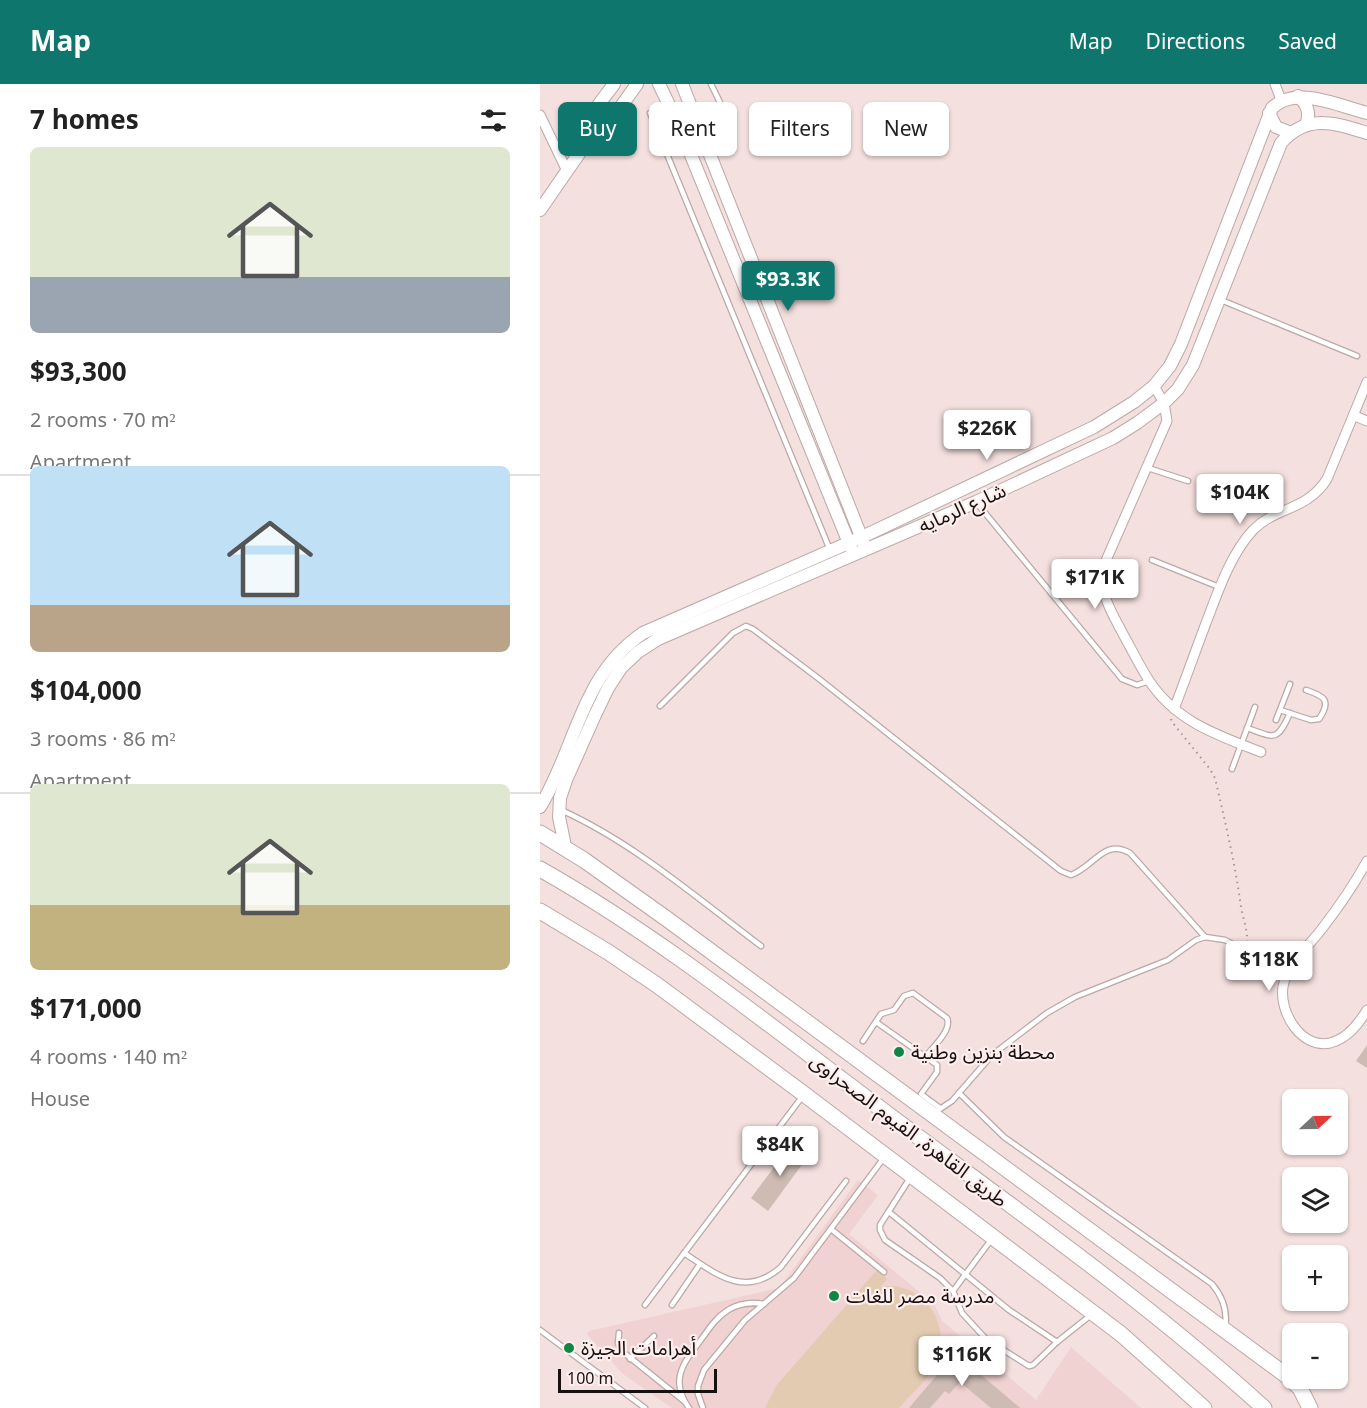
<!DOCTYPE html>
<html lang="en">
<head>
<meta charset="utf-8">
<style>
  :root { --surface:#fff; --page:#f2f2f2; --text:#222; --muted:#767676; --line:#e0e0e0; --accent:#0f766e }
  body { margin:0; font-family:Georgia,"Noto Sans Arabic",serif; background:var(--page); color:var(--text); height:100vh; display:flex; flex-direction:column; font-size:22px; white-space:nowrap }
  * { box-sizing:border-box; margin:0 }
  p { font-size:20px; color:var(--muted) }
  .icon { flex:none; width:33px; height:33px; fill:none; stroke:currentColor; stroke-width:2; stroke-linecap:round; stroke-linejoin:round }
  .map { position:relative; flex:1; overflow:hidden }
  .details { display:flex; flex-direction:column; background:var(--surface); width:540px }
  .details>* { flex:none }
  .guide { position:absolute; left:18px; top:18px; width:570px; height:54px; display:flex; gap:12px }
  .needle { width:39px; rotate:68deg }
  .controls { position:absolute; left:742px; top:1005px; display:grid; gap:12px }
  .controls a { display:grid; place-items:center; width:66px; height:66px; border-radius:9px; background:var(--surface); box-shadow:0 2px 4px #0004; font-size:30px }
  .scale { position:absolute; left:18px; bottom:15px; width:159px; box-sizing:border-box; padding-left:6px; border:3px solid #181111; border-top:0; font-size:16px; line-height:21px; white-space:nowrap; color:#181111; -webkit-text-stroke:4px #fee; paint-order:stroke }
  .price { position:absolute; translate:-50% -51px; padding:0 14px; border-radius:6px; background:#fff; color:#222; font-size:20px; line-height:39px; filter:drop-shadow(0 2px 3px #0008) }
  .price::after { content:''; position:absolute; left:50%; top:36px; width:18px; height:14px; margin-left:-9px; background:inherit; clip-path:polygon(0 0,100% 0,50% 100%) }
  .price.on { background:var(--accent); color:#fff }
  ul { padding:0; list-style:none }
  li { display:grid; align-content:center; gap:12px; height:318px; padding:0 30px }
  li+li { border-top:2px solid var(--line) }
  li span { display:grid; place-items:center; height:186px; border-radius:9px; color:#555 }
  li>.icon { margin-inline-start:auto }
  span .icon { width:108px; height:108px; fill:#fffc; stroke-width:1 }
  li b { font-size:26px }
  h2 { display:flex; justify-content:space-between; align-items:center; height:72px; padding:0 30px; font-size:26px }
  .tag { padding:0 21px; border-radius:9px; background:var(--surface); box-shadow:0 2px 4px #0004; font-size:21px; line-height:54px }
  .tag.on { background:var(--accent); color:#fff }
  header { display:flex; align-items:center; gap:36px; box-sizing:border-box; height:84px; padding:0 30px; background:var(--accent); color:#fff }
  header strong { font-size:28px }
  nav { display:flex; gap:33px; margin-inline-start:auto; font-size:21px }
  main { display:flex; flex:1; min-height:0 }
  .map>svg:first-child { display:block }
  .built { fill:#efd2d1 }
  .green { fill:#e2cbb0 }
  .building { fill:#cdbbb4 }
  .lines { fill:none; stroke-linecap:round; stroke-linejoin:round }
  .service-casing { stroke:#bba8a7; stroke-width:7 }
  .minor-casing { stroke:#bba8a7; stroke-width:11 }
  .tertiary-casing { stroke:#bba8a7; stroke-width:14 }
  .primary-casing { stroke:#bba8a7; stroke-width:17 }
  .trunk-casing { stroke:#bba8a7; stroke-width:17 }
  .path { stroke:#a59695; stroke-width:2; stroke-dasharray:1.5 4.5; stroke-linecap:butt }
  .service { stroke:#fff; stroke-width:4.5 }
  .minor { stroke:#fff; stroke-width:9 }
  .tertiary { stroke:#fff; stroke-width:12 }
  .primary { stroke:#fff; stroke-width:15 }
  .trunk { stroke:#fff; stroke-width:15 }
  .poi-dot { fill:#0d8741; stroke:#fee; stroke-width:2 }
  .labels { text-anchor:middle; stroke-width:4.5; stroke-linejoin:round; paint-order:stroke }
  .street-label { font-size:20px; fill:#181111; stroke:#fee }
  .poi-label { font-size:20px; fill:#181111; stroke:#fee; text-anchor:start }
</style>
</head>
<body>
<header>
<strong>Map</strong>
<nav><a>Map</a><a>Directions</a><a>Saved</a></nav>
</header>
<main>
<section class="details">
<h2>7 homes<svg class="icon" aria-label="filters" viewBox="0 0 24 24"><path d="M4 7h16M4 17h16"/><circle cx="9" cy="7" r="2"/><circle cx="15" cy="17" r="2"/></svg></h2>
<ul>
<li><span style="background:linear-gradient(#dfe7d0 70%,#9aa5b1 0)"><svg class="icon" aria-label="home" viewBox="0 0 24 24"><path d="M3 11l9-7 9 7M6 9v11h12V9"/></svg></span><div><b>$93,300</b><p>2 rooms · 70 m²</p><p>Apartment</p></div></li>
<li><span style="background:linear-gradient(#bfe0f5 75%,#b9a48a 0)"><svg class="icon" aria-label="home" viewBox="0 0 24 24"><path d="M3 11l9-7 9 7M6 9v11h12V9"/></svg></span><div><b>$104,000</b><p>3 rooms · 86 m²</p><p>Apartment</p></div></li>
<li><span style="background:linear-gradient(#dfe7d0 65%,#c2b280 0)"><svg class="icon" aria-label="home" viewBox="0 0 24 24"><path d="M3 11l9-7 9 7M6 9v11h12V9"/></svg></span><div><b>$171,000</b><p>4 rooms · 140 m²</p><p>House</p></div></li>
</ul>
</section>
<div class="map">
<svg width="827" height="1324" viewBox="0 0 827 1324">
  <rect width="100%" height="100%" fill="#f4e0df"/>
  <polygon class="built" points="318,1096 338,1111 309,1150 394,1220 402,1237 496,1316 531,1263 601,1324 132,1324 83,1290 47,1250 49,1247 239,1204"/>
  <path class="green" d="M337,1186L347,1195L340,1203C379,1195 410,1236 399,1272C393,1292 372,1309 359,1324H225L236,1302Z"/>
  <g class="building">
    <polygon points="827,961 827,984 816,977"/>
    <polygon points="252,1059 269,1071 228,1127 211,1114"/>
    <polygon points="413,1272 430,1288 433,1284 480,1324 451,1324 420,1298 409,1310 405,1307 390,1324 369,1324"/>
  </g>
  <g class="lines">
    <defs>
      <g id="service">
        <polyline points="171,0 189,37"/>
        <polyline points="110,29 290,466"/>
        <polyline points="681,216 817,272"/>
        <polyline points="608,384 648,397"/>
        <polyline points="436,418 582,595 597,601 609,597"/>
        <polyline points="612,476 679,503"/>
        <path d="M120,622L193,549L206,542L213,545L278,594L521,787L531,791C555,782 564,754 590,769L665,853"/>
        <path d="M740,626L771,636L779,635C792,616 784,612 766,606"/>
        <polyline points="736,636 750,600"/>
        <path d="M707,644C735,654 737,658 750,629"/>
        <polyline points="692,685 715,623"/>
        <path d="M21,726C94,759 157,814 221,862"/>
        <polyline points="336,938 397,981 397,988 381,1010 400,1024"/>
        <path d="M323,957L341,930L354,926L364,912L373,909L407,934C412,946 394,962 386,972"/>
        <path d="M419,1009L464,1053L672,1200C683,1213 688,1227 685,1244"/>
        <polyline points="394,1029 412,1017 452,971 507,929 535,913 628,876 656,856 665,853 685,856 748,890"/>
        <polyline points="370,1094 340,1141 340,1146 345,1156 400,1194 413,1207 422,1229 446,1255 489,1282 493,1281 517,1258 551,1231"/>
        <polyline points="349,1128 469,1226 517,1258"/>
        <polyline points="291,1145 344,1188"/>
        <path d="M144,1169C176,1190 205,1215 241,1183L306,1097"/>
        <polyline points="413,1207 451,1156"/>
        <polyline points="105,1221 262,1013"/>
        <polyline points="132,1221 160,1180"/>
        <polyline points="0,1246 105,1324"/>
        <polyline points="79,1249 78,1259 83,1268 144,1317"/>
        <polyline points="90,1275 114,1252"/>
        <path d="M149,1324C128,1295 145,1277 163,1253C170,1243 177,1233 188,1226C200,1219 212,1218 224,1220"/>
        <polyline points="163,1324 158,1310 158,1302 164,1286 205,1236 254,1194 343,1075"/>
      </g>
      <g id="minor">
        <polyline points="735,0 741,16"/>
        <polyline points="0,31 27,87"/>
        <path d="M614,302L624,319L627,337L564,481C558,508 571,527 583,550C592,566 600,583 610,598C637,638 679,652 721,668"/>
        <polyline points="815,332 827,337"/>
        <path d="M634,625C645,597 655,568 666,539C678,508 690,471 713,446C735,423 767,427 787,395L827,298"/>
        <path d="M827,777C814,801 798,824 781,846C768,863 746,881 743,903C739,928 761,965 790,959C807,955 818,941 827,926"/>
      </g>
      <g id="tertiary">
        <polyline points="119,0 140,44 311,464"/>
        <polyline points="142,0 324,460"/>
        <path d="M758,12C767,20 771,29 766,41"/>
        <polyline points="729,29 736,43 751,49"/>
        <polyline points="119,51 157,37"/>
        <path d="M47,58C40,39 63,16 74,0"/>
        <polyline points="0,126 47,58 60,52 97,0"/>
        <path d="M0,723C37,662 40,592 103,549L322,453L554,343L594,318L614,302L630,282L641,260L732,24C755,1 799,22 827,29"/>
        <path d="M24,763V757L19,733L20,714L26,696L55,631L68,604L81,584L98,568L118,555L436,418L573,354L597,339L624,319L638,305L653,281L741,59C767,29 795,39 827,49"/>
      </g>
      <polyline id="primary" points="0,749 44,776 127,835 747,1292 760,1304 770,1324"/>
      <g id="trunk">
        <path d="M0,785C124,855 235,946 349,1031C476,1126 606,1217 724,1324"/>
        <polyline points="0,827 68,868 117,901 264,1010 581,1250 664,1324"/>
      </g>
    </defs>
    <use href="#service" class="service-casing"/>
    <use href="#minor" class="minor-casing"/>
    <use href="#tertiary" class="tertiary-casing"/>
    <use href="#primary" class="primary-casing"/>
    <use href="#trunk" class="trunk-casing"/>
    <path class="path" d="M631,635L632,638L670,685L675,694C685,737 695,779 701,823C703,835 708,846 707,859"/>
    <use href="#service" class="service"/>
    <use href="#minor" class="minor"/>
    <use href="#tertiary" class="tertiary"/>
    <use href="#primary" class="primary"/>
    <use href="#trunk" class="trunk"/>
  </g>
  <g class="poi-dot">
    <circle cx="359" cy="968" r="6"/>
    <circle cx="294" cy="1212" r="6"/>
    <circle cx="29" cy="1264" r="6"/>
  </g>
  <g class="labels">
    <g class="street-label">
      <text transform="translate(422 424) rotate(-24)" y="7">شارع الرمايه</text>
      <text transform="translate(369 1046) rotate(37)" y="7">طريق القاهرة, الفيوم الصحراوى</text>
    </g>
    <g class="poi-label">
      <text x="371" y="975">محطة بنزين وطنية</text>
      <text x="306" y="1219">مدرسة مصر للغات</text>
      <text x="41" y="1271">أهرامات الجيزة</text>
    </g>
  </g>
</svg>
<div class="controls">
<a><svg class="needle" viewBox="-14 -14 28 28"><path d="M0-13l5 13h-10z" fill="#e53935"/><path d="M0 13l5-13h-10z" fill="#767676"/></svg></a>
<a><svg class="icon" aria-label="layers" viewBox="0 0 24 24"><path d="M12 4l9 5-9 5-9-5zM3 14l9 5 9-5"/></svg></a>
<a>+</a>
<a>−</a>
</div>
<div class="scale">100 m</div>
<b class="price on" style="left:248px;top:228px">$93.3K</b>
<b class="price" style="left:447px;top:377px">$226K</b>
<b class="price" style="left:700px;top:441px">$104K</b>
<b class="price" style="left:555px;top:526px">$171K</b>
<b class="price" style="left:729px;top:908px">$118K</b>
<b class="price" style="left:240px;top:1093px">$84K</b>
<b class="price" style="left:422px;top:1303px">$116K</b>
<div class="guide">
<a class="tag on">Buy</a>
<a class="tag">Rent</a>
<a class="tag">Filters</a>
<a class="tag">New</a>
</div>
</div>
</main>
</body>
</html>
